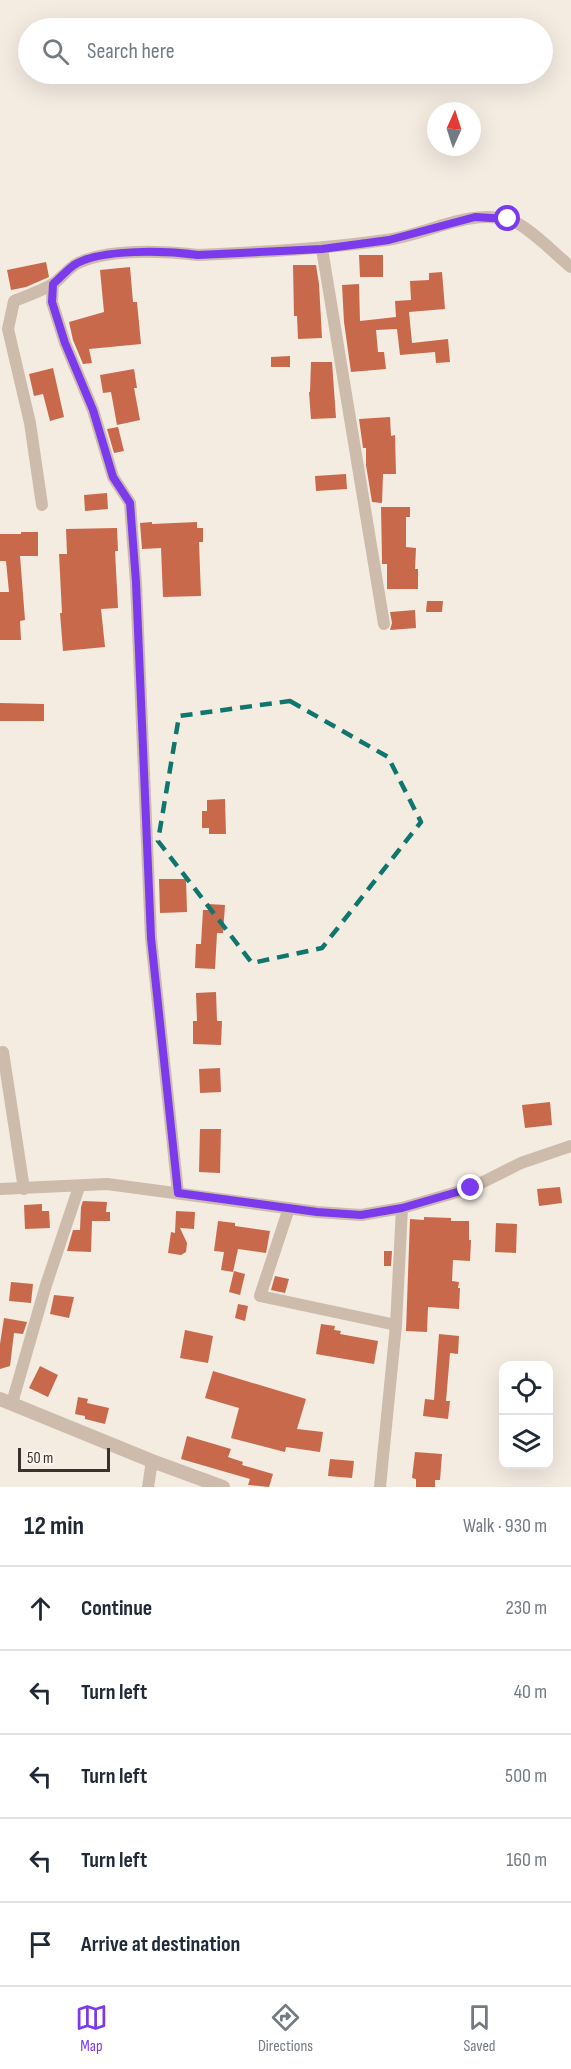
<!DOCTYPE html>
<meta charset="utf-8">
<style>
body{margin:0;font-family:"Sofia Sans Condensed",sans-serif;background:#f2f2f3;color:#1f2937}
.controls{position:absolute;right:18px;bottom:18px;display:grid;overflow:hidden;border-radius:12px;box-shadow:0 6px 24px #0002}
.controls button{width:54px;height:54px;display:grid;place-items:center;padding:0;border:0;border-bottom:2px solid #e0e1e3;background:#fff;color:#1f2937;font:30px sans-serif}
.compass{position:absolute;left:427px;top:102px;width:54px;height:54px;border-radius:50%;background:#fff;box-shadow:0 6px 24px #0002;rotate:3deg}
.scale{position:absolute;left:18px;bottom:15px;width:92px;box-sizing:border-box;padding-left:6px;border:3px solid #3b302b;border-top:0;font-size:16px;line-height:21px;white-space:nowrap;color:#3b302b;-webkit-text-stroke:4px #fbf5ee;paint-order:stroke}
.stop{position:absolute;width:18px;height:18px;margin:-14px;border:4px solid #7c3aed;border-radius:50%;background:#fff}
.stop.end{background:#7c3aed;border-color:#fff;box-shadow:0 2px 6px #0008}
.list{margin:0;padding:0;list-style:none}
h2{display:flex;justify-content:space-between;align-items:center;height:78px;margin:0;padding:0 24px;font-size:26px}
h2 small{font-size:20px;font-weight:400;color:#747a83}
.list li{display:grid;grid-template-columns:39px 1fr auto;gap:18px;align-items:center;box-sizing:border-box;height:84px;padding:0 24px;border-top:2px solid #e0e1e3}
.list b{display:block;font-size:22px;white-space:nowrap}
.list em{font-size:20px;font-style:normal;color:#747a83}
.icon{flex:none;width:33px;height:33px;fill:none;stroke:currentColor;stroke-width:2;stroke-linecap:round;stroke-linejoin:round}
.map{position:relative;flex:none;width:571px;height:1487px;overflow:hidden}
.search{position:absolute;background:#fff;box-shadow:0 6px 24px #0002;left:18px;right:18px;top:18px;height:66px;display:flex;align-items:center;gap:15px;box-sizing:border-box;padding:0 21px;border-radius:33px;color:#747a83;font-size:22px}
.sheet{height:498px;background:#fff}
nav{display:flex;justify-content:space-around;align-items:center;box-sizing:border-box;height:84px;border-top:2px solid #e0e1e3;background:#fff;font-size:16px;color:#747a83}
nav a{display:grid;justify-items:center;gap:3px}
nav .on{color:#7c3aed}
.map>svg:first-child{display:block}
.building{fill:#c8694b}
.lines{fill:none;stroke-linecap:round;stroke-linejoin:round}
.minor{stroke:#cdbbac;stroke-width:12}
.tertiary{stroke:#cdbbac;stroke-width:14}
.route{stroke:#7c3aed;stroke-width:8}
.marked{fill:none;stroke:#0f766e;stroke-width:4.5;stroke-dasharray:12 8;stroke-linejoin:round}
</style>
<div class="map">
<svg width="571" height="1487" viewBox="0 0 571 1487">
<rect width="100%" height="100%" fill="#f4ebe1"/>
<g class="building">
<polygon points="359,255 383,255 383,277 360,277"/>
<polygon points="46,262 49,277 26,287 11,290 7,270"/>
<polygon points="293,265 316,265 319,284 322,338 298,339 297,316 294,316"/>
<polygon points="130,267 133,302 137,302 141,344 89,349 92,363 83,364 73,340 69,322 104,312 100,270"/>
<polygon points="442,272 445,309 409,312 412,343 448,339 450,362 436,363 435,352 400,355 397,329 376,330 378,352 384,352 386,369 351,372 344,322 342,285 359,284 360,321 396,317 395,301 411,300 410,281 429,280 429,273"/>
<polygon points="290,356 290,367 271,367 271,357"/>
<polygon points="311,362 332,362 336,418 311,419 309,392 310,392"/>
<polygon points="53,368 64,417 50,421 43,394 34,396 29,374"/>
<polygon points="134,369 137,388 134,388 140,420 117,425 111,392 103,393 100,375"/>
<polygon points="390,417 391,436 395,435 396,474 383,474 382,503 372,502 366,465 366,448 363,448 359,419"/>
<polygon points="118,427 124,451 114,453 107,429"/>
<polygon points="346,474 347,489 316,491 315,476"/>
<polygon points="107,493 108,509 85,511 84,495"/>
<polygon points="381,507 410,507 410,517 406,517 406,547 416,548 415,569 418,569 418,589 387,589 387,564 382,564 382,558"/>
<polygon points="152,522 152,524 197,522 197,528 203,528 203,542 199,542 201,596 163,597 161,548 142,549 140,523"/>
<polygon points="117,528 118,551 115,551 118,608 101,609 105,647 63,651 60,613 62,613 59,554 67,554 66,529"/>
<polygon points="21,532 38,532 38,556 20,556 25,620 20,621 21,640 0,640 0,592 9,592 6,561 0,561 0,534 21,534"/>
<polygon points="427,601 443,601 442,612 426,612"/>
<polygon points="415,610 416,628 390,630 392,623 390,612"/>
<polygon points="0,703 44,704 44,721 0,721"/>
<polygon points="225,799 226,834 209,834 209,828 202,828 202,811 207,811 207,800"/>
<polygon points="159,879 186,879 187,912 160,913"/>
<polygon points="208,904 225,905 223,933 217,933 215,969 195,968 196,944 201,944 203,910 208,910"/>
<polygon points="216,992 217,1021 222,1021 221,1045 193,1044 193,1021 197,1021 196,993"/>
<polygon points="220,1068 221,1092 200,1093 199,1069"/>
<polygon points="550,1102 552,1125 525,1128 522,1105"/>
<polygon points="200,1129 221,1129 220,1173 199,1172"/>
<polygon points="560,1187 562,1203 539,1206 537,1189"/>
<polygon points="83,1201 107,1202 106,1212 110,1212 110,1221 92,1221 91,1252 67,1251 73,1230 80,1230 81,1207"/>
<polygon points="42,1204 42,1211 49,1211 50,1228 25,1229 24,1205"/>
<polygon points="176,1211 195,1212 194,1229 180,1228 187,1243 186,1252 181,1255 168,1253 171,1232 175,1233"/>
<polygon points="424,1217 451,1218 451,1221 469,1221 469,1240 471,1240 470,1261 453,1260 452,1281 459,1282 458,1288 460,1288 459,1309 428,1307 427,1332 406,1331 410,1219 424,1220"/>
<polygon points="218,1221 235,1223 235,1226 270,1231 266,1253 238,1249 233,1272 221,1270 224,1252 214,1251"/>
<polygon points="496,1223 517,1224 516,1253 495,1252"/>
<polygon points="384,1251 392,1251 391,1266 384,1266"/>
<polygon points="234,1271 245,1274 240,1295 229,1292"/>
<polygon points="275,1276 289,1279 285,1293 271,1290"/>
<polygon points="11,1282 33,1284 31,1303 9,1301"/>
<polygon points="54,1295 74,1297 69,1318 50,1314"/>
<polygon points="238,1304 248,1306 245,1321 235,1318"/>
<polygon points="4,1318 27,1322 23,1334 14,1333 10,1366 0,1369 0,1344"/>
<polygon points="321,1324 335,1326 334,1330 341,1331 340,1334 378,1341 374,1364 316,1354"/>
<polygon points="185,1330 213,1336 208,1363 180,1358"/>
<polygon points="439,1334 459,1336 458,1354 450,1353 446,1401 450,1401 448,1419 423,1416 425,1399 434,1400"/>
<polygon points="40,1366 58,1375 48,1397 29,1388"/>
<polygon points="213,1371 306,1399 297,1429 323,1432 320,1452 286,1447 285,1452 231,1438 239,1408 205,1398"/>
<polygon points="78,1397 88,1399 87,1403 109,1408 105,1424 85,1419 85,1416 75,1414"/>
<polygon points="187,1436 231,1449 228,1457 243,1462 242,1465 273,1474 269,1487 248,1485 250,1479 181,1459"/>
<polygon points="415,1452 442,1454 440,1480 435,1480 435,1487 416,1487 416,1479 412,1478"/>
<polygon points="330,1459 354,1461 352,1478 328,1476"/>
</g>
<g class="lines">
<g class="minor">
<polyline points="322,249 384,624"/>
<polyline points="53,284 52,302 65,343 93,410 113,477 130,503 136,583 151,938 178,1193"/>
<path d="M42 505 30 423 8 329 14 301C27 296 41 291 53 284 62 278 68 268 78 263 111 248 163 251 198 255 261 252 323 249 386 240 427 235 468 208 510 220 526 224 556 255 571 267"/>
<polyline points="3,1052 24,1189"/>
<polyline points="0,1189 107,1184 317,1212 361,1215 402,1208 471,1188 521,1163 571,1146"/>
<polyline points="289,1208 260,1296 396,1325"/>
<polyline points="12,1403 46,1285 79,1187"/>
<polyline points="148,1487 152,1461"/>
<polyline points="380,1487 396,1325 402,1208"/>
</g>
<polyline class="tertiary" points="0,1399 152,1461 223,1487"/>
</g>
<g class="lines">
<path class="route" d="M471 1188 402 1208 361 1215 317 1212 178 1193 151 938 136 582 130 503 113 477 93 410 65 343 52 302 53 284C60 278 67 270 74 265 101 248 168 251 198 255L322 249 389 240 475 217 508 219"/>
</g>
<path class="marked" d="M290 701 388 757 421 822 322 948 252 963 158 841 179 716Z"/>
</svg>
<div class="controls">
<button><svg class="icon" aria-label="locate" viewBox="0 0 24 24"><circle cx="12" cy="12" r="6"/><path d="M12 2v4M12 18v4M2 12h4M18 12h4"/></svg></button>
<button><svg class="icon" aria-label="layers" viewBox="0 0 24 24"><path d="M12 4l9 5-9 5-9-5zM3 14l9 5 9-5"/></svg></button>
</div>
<svg class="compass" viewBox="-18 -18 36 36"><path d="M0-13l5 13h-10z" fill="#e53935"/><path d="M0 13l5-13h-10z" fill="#747a83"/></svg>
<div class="scale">50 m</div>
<div class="stop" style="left:508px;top:219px"></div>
<div class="stop end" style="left:471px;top:1188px"></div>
<div class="search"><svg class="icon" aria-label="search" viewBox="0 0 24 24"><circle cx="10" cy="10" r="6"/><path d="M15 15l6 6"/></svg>Search here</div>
</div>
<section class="sheet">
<h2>12 min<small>Walk · 930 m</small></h2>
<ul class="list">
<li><svg class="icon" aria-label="ahead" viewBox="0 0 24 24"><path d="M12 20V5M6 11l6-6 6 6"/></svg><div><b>Continue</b></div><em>230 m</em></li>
<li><svg class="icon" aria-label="left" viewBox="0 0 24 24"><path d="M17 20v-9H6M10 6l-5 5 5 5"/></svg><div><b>Turn left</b></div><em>40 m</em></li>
<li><svg class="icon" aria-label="left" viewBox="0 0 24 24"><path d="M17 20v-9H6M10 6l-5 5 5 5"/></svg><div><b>Turn left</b></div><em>500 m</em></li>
<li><svg class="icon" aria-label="left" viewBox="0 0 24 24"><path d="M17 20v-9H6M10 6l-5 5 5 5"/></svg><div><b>Turn left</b></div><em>160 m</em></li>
<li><svg class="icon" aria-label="arrive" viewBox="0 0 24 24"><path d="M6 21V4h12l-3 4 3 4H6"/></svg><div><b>Arrive at destination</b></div></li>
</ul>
</section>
<nav>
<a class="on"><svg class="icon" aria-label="map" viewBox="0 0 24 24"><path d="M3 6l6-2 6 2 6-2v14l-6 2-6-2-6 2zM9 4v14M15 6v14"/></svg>Map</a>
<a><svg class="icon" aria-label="directions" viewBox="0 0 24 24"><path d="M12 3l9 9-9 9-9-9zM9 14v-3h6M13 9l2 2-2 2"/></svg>Directions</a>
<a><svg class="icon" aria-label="saved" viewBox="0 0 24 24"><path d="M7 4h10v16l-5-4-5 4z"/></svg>Saved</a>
</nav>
